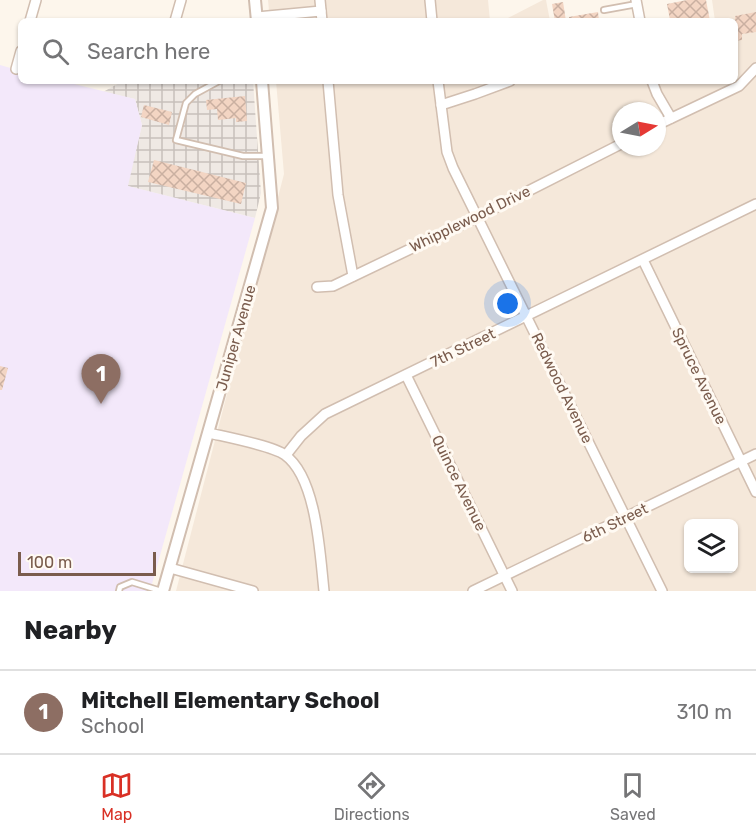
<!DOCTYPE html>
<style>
body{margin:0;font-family:Rubik,sans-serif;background:#f6f6f6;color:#202124}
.controls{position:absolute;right:18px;bottom:18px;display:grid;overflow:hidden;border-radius:9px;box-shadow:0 2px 4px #0004}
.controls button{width:54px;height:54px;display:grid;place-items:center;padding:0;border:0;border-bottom:2px solid #e0e0e0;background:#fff;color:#202124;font:30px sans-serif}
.compass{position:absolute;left:612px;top:102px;width:54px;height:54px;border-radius:50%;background:#fff;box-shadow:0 2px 4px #0004;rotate:80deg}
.scale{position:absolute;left:18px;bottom:15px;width:138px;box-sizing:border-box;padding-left:6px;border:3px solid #7a5c4d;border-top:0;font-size:16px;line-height:21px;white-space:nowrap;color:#7a5c4d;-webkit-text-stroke:4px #fffaf3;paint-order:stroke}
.you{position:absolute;left:508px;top:304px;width:21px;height:21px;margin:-15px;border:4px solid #fff;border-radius:50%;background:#1a73e8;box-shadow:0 0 0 9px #1a73e833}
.badge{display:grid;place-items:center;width:39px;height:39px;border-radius:50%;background:#d93025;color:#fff;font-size:20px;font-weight:700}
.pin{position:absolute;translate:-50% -50px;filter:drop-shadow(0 2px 3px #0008)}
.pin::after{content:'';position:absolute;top:32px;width:21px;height:18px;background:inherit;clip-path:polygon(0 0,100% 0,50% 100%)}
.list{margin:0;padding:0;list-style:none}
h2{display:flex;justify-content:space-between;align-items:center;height:78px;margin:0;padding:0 24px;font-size:26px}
h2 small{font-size:20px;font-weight:400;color:#757577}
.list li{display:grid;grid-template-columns:39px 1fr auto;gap:18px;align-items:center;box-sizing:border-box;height:84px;padding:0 24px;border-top:2px solid #e0e0e0}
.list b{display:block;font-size:22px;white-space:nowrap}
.list p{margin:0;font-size:20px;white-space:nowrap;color:#757577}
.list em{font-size:20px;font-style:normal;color:#757577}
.icon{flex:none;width:33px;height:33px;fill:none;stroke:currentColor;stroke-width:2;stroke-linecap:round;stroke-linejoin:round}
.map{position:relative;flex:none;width:756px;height:591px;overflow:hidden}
.search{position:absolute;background:#fff;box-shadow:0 2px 4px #0004;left:18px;right:18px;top:18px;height:66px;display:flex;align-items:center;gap:15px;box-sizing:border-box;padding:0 21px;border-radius:9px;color:#757577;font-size:22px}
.sheet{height:162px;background:#fff}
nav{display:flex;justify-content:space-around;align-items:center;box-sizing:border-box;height:84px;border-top:2px solid #e0e0e0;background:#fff;font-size:16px;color:#757577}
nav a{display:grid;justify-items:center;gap:3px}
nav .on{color:#d93025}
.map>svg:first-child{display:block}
.residential{fill:#f5e8da;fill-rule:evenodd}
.industrial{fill:url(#industrial-grid)}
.education{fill:#f3e8fa}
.building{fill:url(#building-cross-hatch)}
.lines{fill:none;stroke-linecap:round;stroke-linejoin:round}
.service-casing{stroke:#d1beb0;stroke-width:8}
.minor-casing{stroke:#d1beb0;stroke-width:12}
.tertiary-casing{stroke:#d1beb0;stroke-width:14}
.service{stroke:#fff;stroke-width:4.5}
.minor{stroke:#fff;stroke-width:9}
.tertiary{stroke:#fff;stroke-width:10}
.labels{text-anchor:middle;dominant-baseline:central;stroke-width:6;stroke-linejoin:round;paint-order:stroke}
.street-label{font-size:15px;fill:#7a5c4d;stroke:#fffaf3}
</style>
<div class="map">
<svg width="756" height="591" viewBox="0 0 756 591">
<defs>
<pattern id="industrial-grid" width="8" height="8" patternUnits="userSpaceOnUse" patternTransform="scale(1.5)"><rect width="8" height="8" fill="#efe9e4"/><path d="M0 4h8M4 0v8" fill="none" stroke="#c7c0bb"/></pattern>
<pattern id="building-cross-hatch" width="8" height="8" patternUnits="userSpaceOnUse" patternTransform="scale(1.5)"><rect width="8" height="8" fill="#f3d5c3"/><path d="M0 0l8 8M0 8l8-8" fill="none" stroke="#cab0a1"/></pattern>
</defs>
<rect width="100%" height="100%" fill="#fdf6ec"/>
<g class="residential">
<polygon points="268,0 488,0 490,21 270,21"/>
<polygon points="543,0 546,0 550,21 502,21"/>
<path d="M712 0H756V591H176L284 174 276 81H735V21H715ZM621 111H657V147H621ZM688 524H734V568H688Z"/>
</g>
<polygon class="industrial" points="123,81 253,81 261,193 255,218 127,186 142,125 135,99 103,92"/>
<polygon class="education" points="0,65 21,71 21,81 62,81 135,99 142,125 128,186 255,218 150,591 0,591"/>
<g class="building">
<polygon points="687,0 706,0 710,21 670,20 667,4"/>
<polygon points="563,2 566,21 555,21 552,4"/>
<polygon points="598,12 599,21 569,21 569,17"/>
<polygon points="756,12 756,32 742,34 742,40 735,41 735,16"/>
<polygon points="245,96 247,121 236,122 236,118 218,120 217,109 207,110 206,100"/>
<polygon points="144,105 172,112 169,125 141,117"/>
<polygon points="154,160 246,183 241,204 148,182"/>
<polygon points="0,366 8,368 2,390 0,390"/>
</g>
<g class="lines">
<defs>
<g id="service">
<polyline points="604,10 637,4"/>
<polyline points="219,81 195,94 186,103 176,140 243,156 267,156"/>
<polyline points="119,591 120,587 132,582 161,591"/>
</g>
<g id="minor">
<polyline points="320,0 322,21"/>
<polyline points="430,0 432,21"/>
<polyline points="636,0 640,21"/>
<polyline points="257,17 321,11"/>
<polyline points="30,21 36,0"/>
<polyline points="175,21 181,0"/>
<polyline points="16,69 21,51"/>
<polyline points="328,81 338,195 353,276"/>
<polyline points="438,81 447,152 453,168 662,591"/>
<polyline points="652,81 657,94 671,118"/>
<polyline points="441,105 475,94 510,81"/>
<polyline points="657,125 739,86 756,68"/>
<polyline points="643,260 756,492"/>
<polyline points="317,287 333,286 477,217 621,144"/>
<polyline points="406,375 512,591"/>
<path d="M209 433C226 437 273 446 285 455 317 478 320 555 324 591"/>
<polyline points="286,455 301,436 325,414 756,204"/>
<polyline points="170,568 253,591"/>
<polyline points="473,591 756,454"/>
</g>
<g id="tertiary">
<polyline points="255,0 257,21"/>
<polyline points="163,591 272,208 262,81"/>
</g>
</defs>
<use href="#service" class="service-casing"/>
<use href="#minor" class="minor-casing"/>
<use href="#tertiary" class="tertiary-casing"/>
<use href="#service" class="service"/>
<use href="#minor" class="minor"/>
<use href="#tertiary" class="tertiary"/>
</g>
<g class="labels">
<g class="street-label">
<text transform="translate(470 219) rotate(-26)">Whipplewood Drive</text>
<text transform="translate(236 338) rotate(-74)">Juniper Avenue</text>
<text transform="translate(463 348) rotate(-26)">7th Street</text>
<text transform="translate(699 376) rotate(64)">Spruce Avenue</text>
<text transform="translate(562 388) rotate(64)">Redwood Avenue</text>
<text transform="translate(459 483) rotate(64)">Quince Avenue</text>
<text transform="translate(615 523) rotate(-26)">6th Street</text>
</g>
</g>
</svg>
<div class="controls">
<button><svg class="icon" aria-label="layers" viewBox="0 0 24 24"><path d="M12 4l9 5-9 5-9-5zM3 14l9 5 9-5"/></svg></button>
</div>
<svg class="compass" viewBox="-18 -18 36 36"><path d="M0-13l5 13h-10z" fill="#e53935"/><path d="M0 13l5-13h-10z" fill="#757577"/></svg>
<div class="scale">100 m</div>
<div class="you"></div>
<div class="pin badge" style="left:101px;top:404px;background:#8d6e63">1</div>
<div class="search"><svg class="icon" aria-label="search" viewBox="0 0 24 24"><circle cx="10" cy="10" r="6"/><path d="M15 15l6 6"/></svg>Search here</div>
</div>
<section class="sheet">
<h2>Nearby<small></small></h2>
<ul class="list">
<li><span class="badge" style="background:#8d6e63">1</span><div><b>Mitchell Elementary School</b><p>School</p></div><em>310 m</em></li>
</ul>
</section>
<nav>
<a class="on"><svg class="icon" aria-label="map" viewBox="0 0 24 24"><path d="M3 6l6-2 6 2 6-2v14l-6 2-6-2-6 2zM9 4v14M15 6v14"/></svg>Map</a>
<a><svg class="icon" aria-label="directions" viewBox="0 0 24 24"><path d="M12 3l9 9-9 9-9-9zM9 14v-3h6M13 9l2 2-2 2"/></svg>Directions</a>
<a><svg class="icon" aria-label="saved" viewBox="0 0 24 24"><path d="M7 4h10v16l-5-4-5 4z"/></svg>Saved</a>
</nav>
